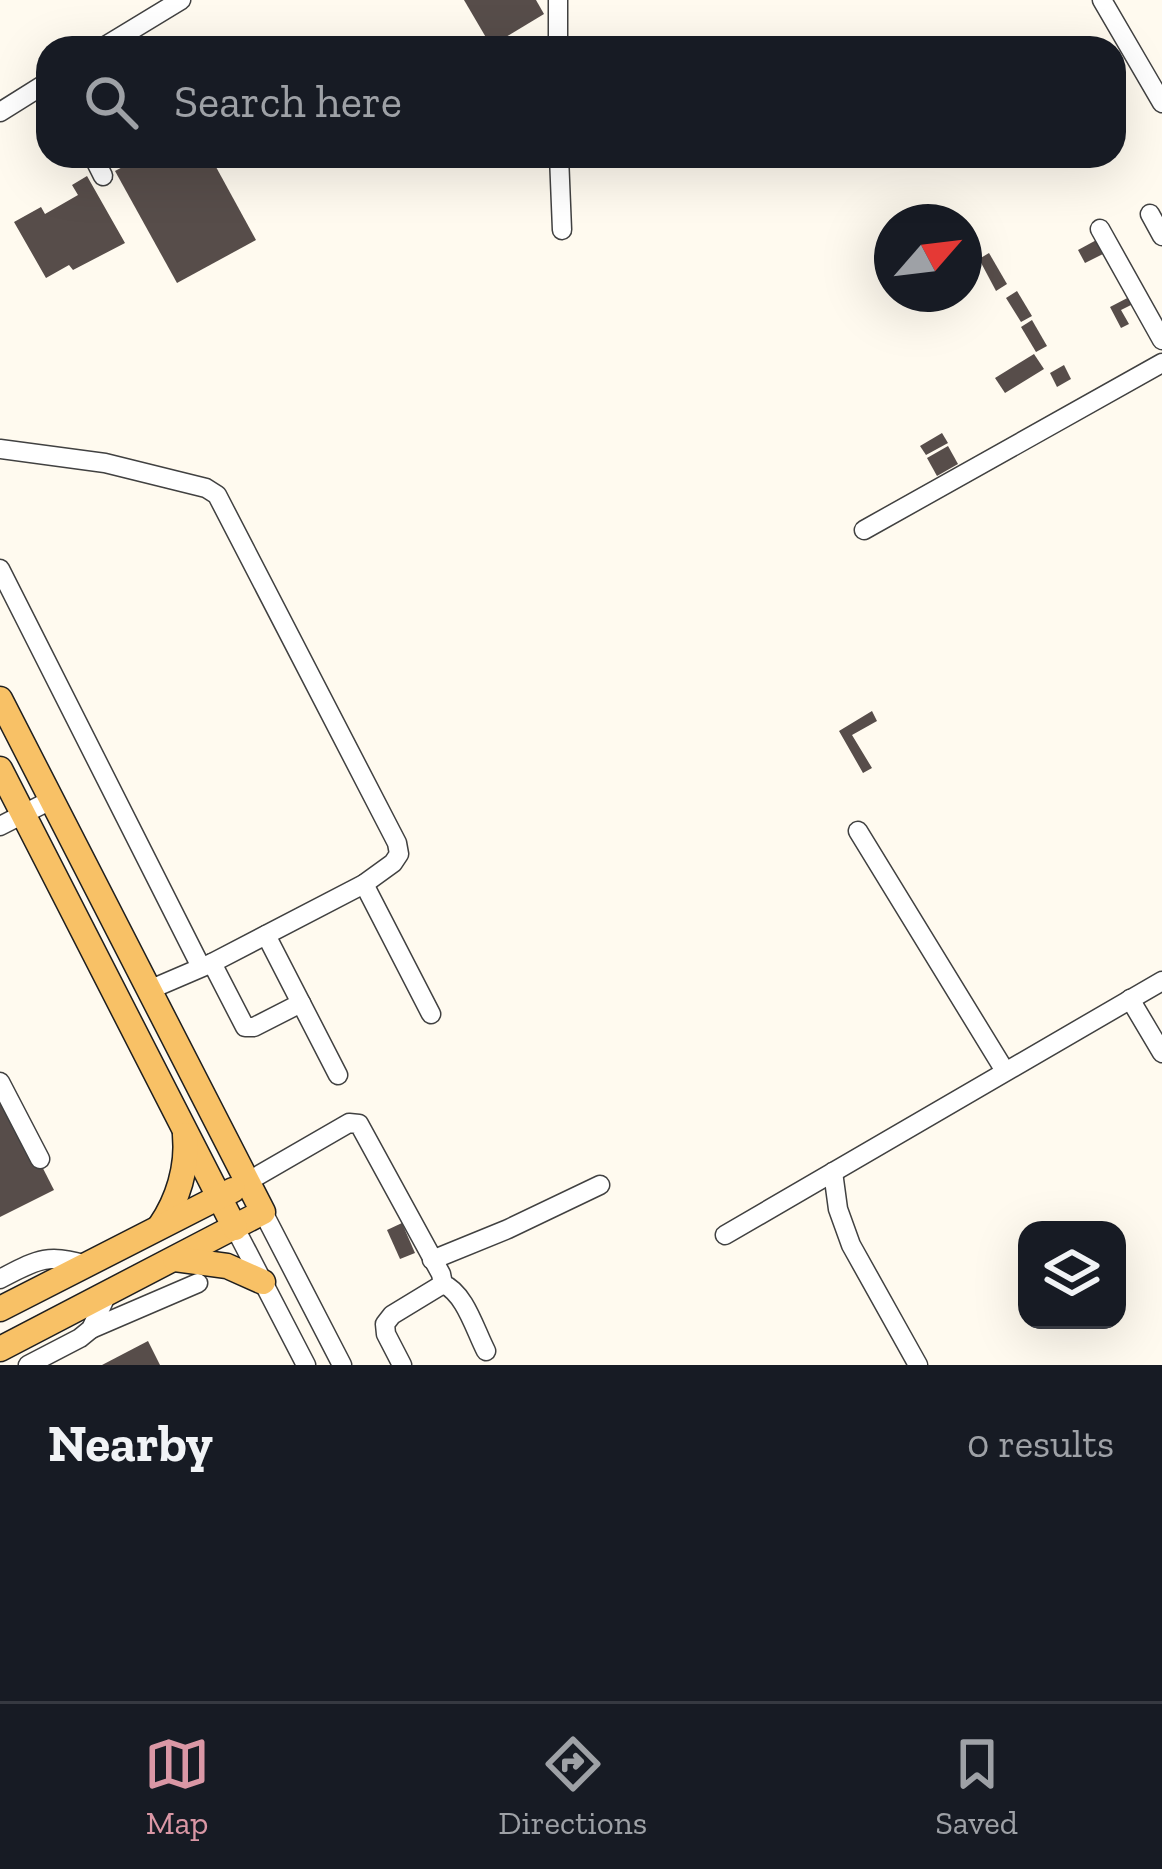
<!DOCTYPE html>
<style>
body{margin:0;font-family:"Zilla Slab",serif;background:#20242c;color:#f1f3f6}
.controls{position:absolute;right:36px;bottom:36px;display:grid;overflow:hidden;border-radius:24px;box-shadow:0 12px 48px #0002}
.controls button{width:108px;height:108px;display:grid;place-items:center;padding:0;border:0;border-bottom:3px solid #363941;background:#171b24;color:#f1f3f6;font:60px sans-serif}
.compass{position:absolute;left:874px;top:204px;width:108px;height:108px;border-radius:50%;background:#171b24;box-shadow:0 12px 48px #0002;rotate:62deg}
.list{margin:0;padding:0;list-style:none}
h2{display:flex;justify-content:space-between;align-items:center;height:156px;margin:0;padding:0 48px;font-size:51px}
h2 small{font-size:39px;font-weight:400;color:#9ea1a6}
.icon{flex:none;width:66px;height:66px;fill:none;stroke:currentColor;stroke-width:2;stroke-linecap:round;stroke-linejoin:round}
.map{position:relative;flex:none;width:1162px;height:1365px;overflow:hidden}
.search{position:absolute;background:#171b24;box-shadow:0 12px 48px #0002;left:36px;right:36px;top:36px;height:132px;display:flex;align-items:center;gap:30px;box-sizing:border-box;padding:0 42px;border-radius:36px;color:#9ea1a6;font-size:45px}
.sheet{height:336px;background:#171b24}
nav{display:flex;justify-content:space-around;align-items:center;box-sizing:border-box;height:168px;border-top:3px solid #363941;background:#171b24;font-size:33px;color:#9ea1a6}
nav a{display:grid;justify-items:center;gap:6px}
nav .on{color:#da97a5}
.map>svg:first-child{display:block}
.building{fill:#574d4a}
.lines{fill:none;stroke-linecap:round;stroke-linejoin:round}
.minor-casing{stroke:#414141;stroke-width:21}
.major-casing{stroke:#1f1f1f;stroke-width:27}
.minor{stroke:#fff;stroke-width:18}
.major{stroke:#f8c166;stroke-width:24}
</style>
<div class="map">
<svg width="1162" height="1365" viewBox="0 0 1162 1365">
<rect width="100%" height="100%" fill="#fffaef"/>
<g class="building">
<polygon points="464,0 536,0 544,14 491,46"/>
<polygon points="143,156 210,156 256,240 177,283 115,171"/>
<polygon points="87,176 125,243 73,270 69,265 46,278 14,222 41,207 45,214 78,195 72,185"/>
<polygon points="1102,237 1109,251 1085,263 1078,250"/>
<polygon points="989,253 1007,284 996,291 979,259"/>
<polygon points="1017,291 1032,316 1021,322 1006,298"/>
<polygon points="1135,294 1139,301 1121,310 1129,324 1121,328 1110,307"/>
<polygon points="1032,320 1047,346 1036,352 1021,327"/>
<polygon points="1034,354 1044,369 1005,393 995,378"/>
<polygon points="1064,365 1071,379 1057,387 1050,373"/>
<polygon points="942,433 948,443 926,455 920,446"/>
<polygon points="948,446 958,464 937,476 927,458"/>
<polygon points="872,711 877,721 852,735 872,768 863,773 839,731"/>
<polygon points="4,1092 54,1190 0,1217 0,1094"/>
<polygon points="402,1223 415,1253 400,1259 387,1230"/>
<polygon points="148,1341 160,1365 102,1365"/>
</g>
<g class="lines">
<defs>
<g id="minor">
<polyline points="1102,0 1162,103"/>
<polyline points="102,48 181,0"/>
<polyline points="558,48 558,0"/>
<polyline points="0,112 48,82"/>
<polyline points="93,156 103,176"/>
<polyline points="559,156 562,230"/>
<polyline points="1150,214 1162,236"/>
<polyline points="1100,229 1162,340"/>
<polyline points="0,449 105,463 206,488 217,495 397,843 399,854 393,863 364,884 212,963 149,990"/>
<polyline points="864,530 1162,363"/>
<polyline points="0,569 201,967"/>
<polyline points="0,826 51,800"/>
<polyline points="858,831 1005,1071"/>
<polyline points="364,884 431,1014"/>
<polyline points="266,935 338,1075"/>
<polyline points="212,963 245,1027 254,1027 301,1003"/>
<polyline points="1130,999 1162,1053"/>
<polyline points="0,1082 40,1159"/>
<polyline points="833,1172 838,1209 851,1245 918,1365"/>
<path d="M247 1182 349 1123 359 1124 441 1274 443 1284C465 1293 475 1330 486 1351"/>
<polyline points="263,1212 342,1365"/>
<polyline points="235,1228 306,1365"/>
<polyline points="725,1235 1162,981"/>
<polyline points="432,1260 508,1229 600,1185"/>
<path d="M0 1279C35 1261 47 1252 86 1265"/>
<polyline points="91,1329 198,1283"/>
<polyline points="28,1365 80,1338 91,1329 107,1294"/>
<polyline points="402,1365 386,1334 385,1324 392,1315 443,1284"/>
</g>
<g id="major">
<polyline points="0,699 263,1212 0,1349"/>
<polyline points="0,769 235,1228"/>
<path d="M160 1226C178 1200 188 1167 185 1135"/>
<polyline points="175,1259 227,1266 263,1282"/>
<polyline points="0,1309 233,1190"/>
</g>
</defs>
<use href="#minor" class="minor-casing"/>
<use href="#major" class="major-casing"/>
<use href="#minor" class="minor"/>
<use href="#major" class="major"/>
</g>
</svg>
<div class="controls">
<button><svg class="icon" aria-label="layers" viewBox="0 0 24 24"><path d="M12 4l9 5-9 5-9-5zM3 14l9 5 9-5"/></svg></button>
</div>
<svg class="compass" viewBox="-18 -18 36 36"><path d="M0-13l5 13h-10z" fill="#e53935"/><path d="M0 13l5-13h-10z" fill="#9ea1a6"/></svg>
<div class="search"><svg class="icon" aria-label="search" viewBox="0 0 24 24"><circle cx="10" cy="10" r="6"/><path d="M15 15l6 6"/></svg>Search here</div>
</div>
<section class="sheet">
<h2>Nearby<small>0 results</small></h2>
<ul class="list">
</ul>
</section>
<nav>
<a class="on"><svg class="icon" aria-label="map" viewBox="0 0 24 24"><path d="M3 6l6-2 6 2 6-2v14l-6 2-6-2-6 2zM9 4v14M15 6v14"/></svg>Map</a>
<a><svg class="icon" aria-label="directions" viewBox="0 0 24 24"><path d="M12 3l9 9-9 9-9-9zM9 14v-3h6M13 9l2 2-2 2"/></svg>Directions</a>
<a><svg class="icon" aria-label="saved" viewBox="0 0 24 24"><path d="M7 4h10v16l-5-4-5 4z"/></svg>Saved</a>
</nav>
